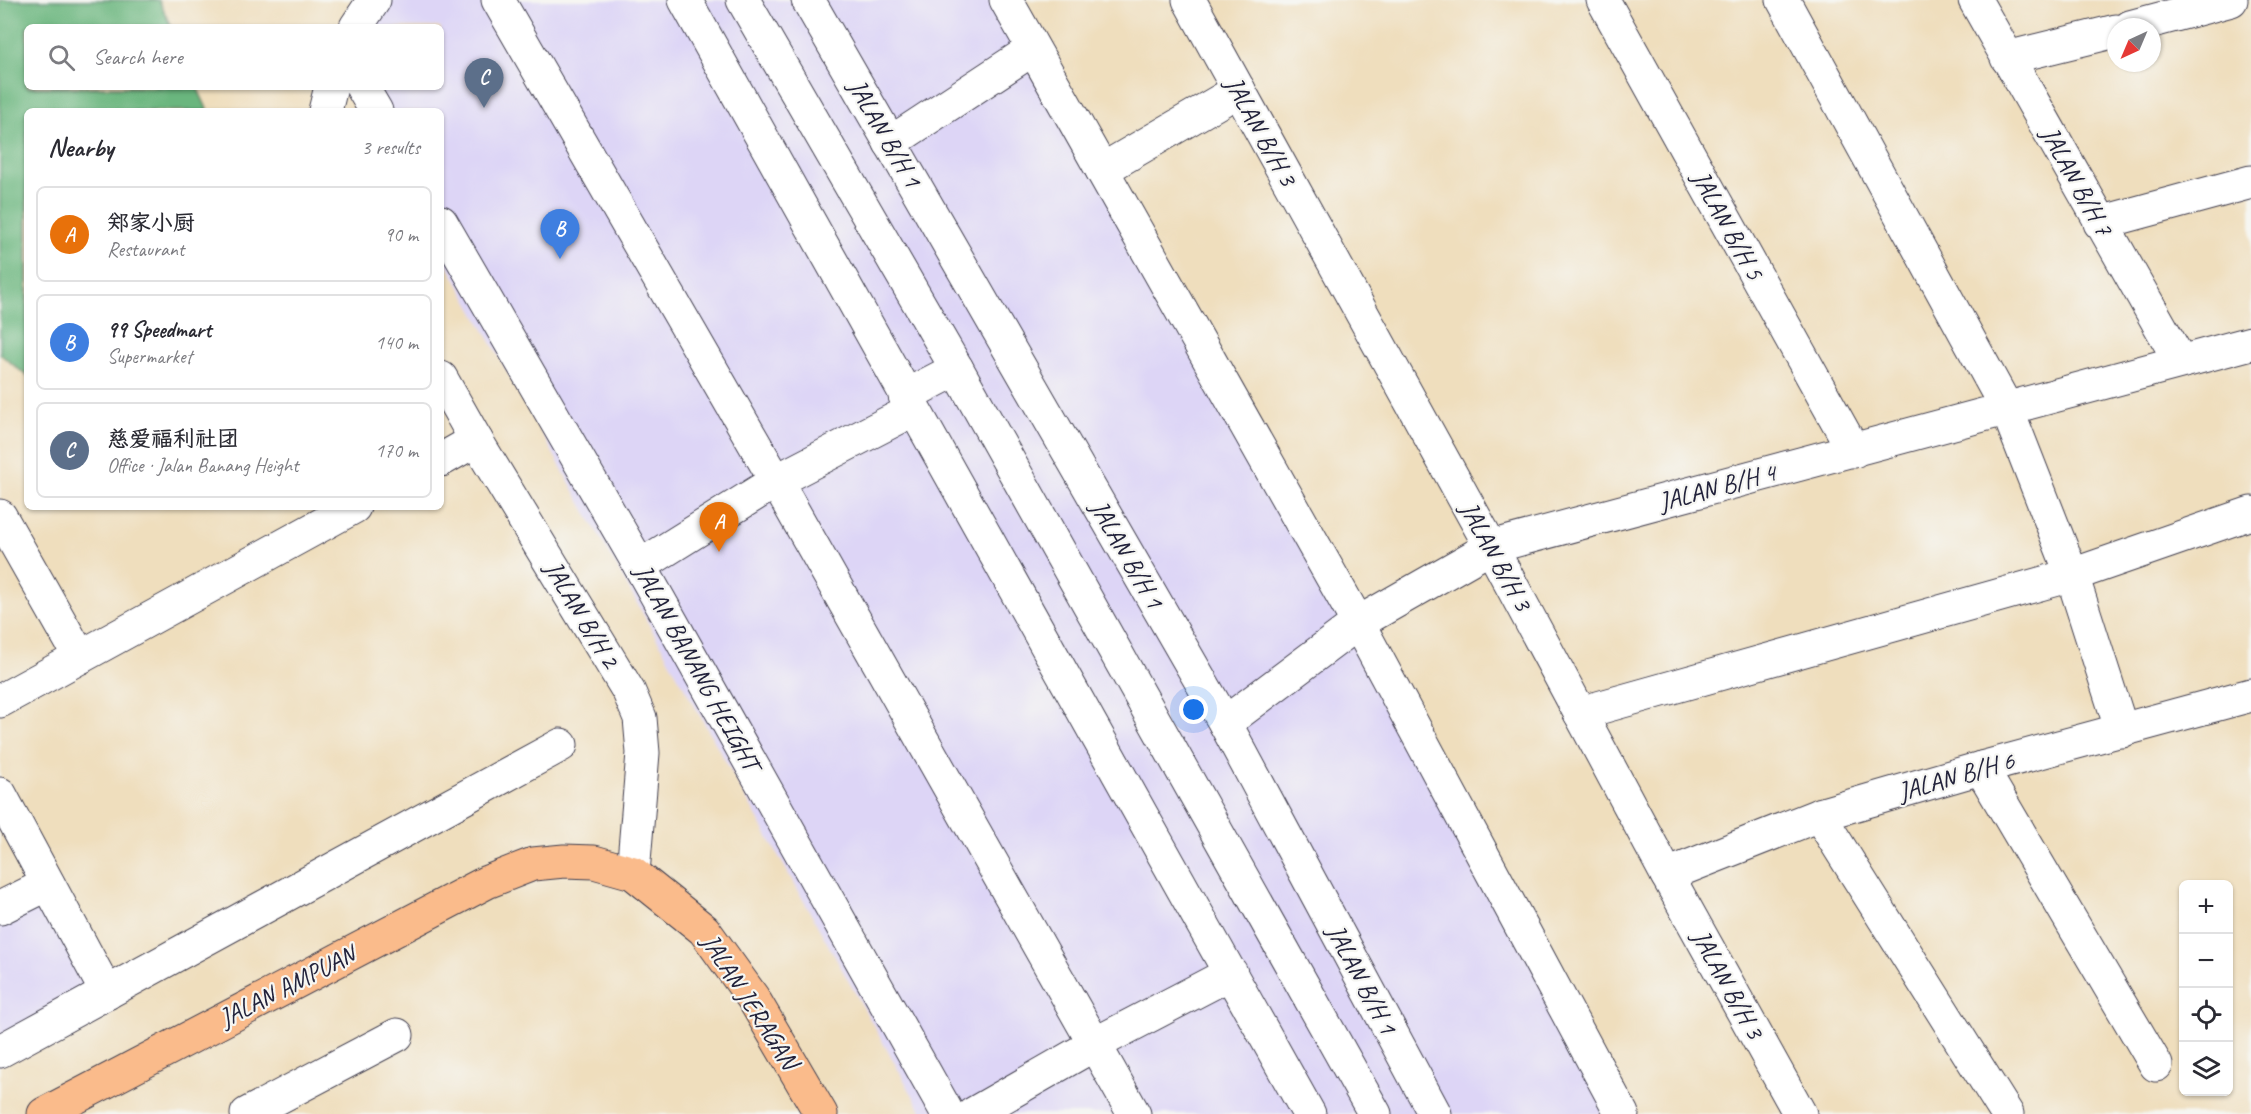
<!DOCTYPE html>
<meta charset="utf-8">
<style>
body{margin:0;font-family:Caveat,"LXGW WenKai TC",sans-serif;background:#f2f2f3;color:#2b2b33}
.controls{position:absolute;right:18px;bottom:18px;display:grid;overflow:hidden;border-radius:9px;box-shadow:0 2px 4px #0004}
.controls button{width:54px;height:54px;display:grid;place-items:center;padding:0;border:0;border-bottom:2px solid #e1e1e2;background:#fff;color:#2b2b33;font:30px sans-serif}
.compass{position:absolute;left:2107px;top:18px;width:54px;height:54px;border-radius:50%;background:#fff;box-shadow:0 2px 4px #0004;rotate:224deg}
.you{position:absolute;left:1194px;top:710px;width:21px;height:21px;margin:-15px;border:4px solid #fff;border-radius:50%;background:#1a73e8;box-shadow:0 0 0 9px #1a73e833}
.badge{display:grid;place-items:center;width:39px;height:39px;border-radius:50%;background:#b5179e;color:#fff;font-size:20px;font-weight:700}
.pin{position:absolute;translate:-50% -50px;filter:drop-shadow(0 2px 3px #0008)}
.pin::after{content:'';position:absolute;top:32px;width:21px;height:18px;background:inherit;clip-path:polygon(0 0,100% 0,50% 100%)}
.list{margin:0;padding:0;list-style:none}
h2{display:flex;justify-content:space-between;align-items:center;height:78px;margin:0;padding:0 24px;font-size:26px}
h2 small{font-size:20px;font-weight:400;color:#7c7c81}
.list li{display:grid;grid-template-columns:39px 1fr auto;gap:18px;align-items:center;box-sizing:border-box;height:96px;margin:0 12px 12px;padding:0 12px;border:2px solid #e1e1e2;border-radius:9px}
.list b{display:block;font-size:22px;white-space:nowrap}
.list p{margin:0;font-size:20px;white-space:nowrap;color:#7c7c81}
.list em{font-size:20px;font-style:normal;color:#7c7c81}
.icon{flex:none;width:33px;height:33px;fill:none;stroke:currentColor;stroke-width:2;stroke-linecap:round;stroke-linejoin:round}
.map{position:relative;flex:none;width:2251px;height:1114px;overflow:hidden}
.search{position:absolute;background:#fff;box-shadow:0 2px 4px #0004;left:24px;top:24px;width:420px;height:66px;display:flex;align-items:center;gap:15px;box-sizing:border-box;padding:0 21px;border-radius:9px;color:#7c7c81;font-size:22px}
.panel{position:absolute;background:#fff;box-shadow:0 2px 4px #0004;left:24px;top:108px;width:420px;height:402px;border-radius:9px}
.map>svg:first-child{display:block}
.built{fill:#ddd5f6}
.forest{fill:#6bb67e;stroke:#466c5c;stroke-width:1.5}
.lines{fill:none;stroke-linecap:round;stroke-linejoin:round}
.minor-casing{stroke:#413e4e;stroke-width:35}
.major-casing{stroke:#413e4e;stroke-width:35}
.minor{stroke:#fff;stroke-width:33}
.major{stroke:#fabb8b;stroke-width:33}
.labels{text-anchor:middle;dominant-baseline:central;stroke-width:4.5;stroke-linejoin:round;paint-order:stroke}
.street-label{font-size:26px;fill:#22223b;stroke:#f6f6f2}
</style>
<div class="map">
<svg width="2251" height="1114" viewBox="0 0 2251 1114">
<rect width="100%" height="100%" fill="#f6f6f2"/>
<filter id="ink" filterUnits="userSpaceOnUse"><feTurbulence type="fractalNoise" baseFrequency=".0167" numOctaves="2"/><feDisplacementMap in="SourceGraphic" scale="12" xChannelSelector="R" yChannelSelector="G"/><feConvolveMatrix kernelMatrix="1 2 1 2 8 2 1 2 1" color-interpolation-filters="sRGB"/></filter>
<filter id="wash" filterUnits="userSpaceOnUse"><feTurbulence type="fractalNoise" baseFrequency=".008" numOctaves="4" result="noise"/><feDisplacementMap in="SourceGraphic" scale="24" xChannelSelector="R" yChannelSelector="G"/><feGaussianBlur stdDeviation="1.35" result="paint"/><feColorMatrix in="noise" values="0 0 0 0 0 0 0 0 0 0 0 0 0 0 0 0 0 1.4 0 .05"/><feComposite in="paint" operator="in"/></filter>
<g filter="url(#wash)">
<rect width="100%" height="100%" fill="#efdebd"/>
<g class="built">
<polygon points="360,0 1015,0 1631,1114 923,1114 441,253 441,111 361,111 348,87 441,87 441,27 342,27"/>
<polygon points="51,873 119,1001 0,1065 0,899"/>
</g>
<polygon class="forest" points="0,0 159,0 171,27 27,27 27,87 197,87 208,111 27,111 27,376 0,354"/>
</g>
<g filter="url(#ink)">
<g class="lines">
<defs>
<g id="minor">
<polyline points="498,0 776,481 1134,1114"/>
<polyline points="685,0 1309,1114"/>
<polyline points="743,0 957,369 1375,1114"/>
<polyline points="808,0 1225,723 1435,1114"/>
<polyline points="1006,0 1358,623 1622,1114"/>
<polyline points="1189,0 1491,547 1667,875 1800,1114"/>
<polyline points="1603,0 1854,451"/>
<polyline points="1783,0 2007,409 2072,575 2122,731"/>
<polyline points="1975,0 2180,361"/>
<polyline points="356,27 374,0"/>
<polyline points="2130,27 2231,0"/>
<polyline points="2007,58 2116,31"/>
<polyline points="362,87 376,111"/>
<polyline points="325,111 331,87"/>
<polyline points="890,143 1033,49"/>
<polyline points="1102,170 1239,90"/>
<polyline points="441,222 640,566 948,1114"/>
<polyline points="2100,223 2251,182"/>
<polyline points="441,378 476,440 629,692 640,718 643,753 633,873"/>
<polyline points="905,396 957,369"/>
<polyline points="441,460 476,440"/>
<polyline points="0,516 80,657"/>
<polyline points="640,566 776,481 913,410"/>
<polyline points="0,701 354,507"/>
<polyline points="1580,713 2072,575 2251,513"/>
<polyline points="1225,723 1358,623 1491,547 2251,343"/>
<polyline points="1981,768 2156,1065"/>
<polyline points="0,794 107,993"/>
<polyline points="1819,815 2007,1114"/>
<polyline points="1667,875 1819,815 1981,768 2251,695"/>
<polyline points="0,908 48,884"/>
<polyline points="0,1051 561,745"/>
<polyline points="247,1114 397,1035"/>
<polyline points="973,1114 1095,1044 1231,973"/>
</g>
<polyline id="major" points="44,1114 487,882 533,864 564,861 594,862 633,873 704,930 753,998 821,1114"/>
</defs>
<use href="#minor" class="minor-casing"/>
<use href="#major" class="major-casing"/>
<use href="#minor" class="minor"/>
<use href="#major" class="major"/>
</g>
</g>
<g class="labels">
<g class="street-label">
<text transform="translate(1261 131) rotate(61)">JALAN B/H 3</text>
<text transform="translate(885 133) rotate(60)">JALAN B/H 1</text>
<text transform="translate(2077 181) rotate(61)">JALAN B/H 7</text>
<text transform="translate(1728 225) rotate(61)">JALAN B/H 5</text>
<text transform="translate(1717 487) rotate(-15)">JALAN B/H 4</text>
<text transform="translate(1127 554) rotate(60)">JALAN B/H 1</text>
<text transform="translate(1496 556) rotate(61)">JALAN B/H 3</text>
<text transform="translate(582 614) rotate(59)">JALAN B/H 2</text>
<text transform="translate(697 667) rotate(61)">JALAN BANANG HEIGHT</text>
<text transform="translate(1956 776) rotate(-16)">JALAN B/H 6</text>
<text transform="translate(1362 979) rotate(62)">JALAN B/H 1</text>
<text transform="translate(1728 984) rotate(61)">JALAN B/H 3</text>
<text transform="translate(287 986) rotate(-27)">JALAN AMPUAN</text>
<text transform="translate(750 1001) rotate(57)">JALAN JERAGAN</text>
</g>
</g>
</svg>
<div class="controls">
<button>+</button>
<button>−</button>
<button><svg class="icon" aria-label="locate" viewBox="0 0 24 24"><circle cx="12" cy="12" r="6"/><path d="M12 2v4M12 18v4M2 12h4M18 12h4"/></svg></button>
<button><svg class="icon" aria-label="layers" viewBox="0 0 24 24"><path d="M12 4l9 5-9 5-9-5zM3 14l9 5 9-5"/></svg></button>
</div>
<svg class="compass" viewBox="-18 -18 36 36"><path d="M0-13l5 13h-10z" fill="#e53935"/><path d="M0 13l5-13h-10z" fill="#7c7c81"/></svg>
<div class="you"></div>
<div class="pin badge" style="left:719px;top:552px;background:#e8710a">A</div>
<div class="pin badge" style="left:560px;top:259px;background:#3f7fe0">B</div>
<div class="pin badge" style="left:484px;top:108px;background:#5c6f8a">C</div>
<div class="search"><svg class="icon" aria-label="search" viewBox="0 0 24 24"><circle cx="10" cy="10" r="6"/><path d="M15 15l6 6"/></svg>Search here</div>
<section class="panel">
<h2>Nearby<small>3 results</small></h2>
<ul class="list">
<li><span class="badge" style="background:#e8710a">A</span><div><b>郑家小厨</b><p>Restaurant</p></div><em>90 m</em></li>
<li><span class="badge" style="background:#3f7fe0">B</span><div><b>99 Speedmart</b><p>Supermarket</p></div><em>140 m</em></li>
<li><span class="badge" style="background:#5c6f8a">C</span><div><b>慈爱福利社团</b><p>Office · Jalan Banang Height</p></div><em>170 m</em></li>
</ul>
</section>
</div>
